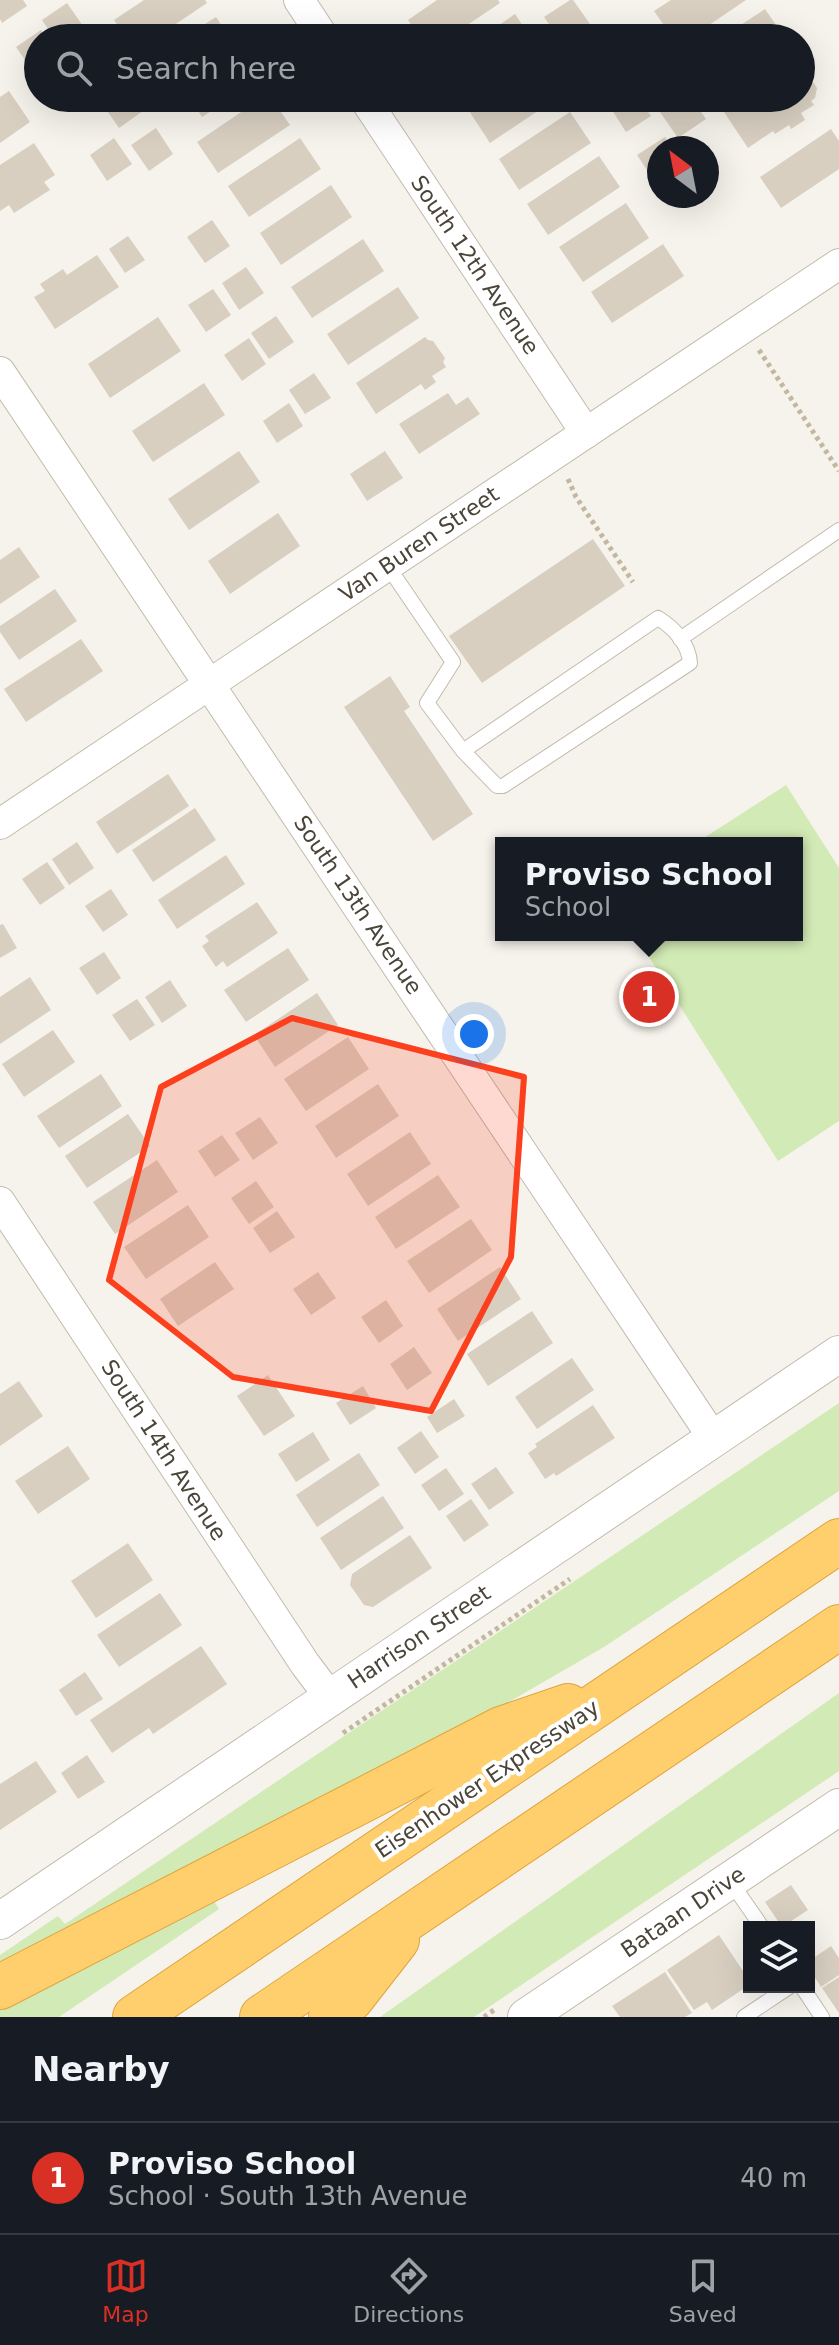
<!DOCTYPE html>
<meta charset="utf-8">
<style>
body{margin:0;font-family:"DejaVu Sans",sans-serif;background:#20242c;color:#f1f3f6}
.controls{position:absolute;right:24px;bottom:24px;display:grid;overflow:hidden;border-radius:0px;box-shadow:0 8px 32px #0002}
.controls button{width:72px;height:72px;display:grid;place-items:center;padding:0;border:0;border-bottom:2px solid #363941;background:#171b24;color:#f1f3f6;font:40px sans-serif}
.compass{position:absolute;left:647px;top:136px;width:72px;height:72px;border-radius:50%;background:#171b24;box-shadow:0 8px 32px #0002;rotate:328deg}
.you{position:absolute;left:474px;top:1034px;width:28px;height:28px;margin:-20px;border:6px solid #fff;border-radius:50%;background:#1a73e8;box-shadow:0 0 0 12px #1a73e833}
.badge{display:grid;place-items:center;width:52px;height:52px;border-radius:50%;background:#d93025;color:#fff;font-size:26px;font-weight:700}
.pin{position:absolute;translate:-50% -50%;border:4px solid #fff;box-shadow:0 2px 8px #0006}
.popup{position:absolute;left:495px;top:837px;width:308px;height:104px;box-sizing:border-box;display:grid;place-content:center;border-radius:0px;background:#171b24;filter:drop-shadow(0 2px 6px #0005);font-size:26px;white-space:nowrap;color:#9ea1a6}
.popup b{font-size:30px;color:#f1f3f6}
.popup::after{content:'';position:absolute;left:50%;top:100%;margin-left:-16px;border:16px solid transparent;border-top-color:#171b24}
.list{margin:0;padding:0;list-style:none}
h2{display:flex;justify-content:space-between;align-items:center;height:104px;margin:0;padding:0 32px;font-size:34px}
h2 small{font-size:26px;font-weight:400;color:#9ea1a6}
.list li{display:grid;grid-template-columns:52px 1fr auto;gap:24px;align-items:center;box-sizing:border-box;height:112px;padding:0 32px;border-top:2px solid #363941}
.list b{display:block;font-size:30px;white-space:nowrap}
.list p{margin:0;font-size:26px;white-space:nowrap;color:#9ea1a6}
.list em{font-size:26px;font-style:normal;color:#9ea1a6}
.icon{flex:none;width:44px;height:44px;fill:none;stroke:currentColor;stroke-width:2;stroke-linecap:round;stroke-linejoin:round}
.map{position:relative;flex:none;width:839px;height:2017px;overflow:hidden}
.search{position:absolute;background:#171b24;box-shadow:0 8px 32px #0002;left:24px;right:24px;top:24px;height:88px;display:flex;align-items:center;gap:20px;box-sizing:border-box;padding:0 28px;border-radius:44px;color:#9ea1a6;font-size:30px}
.sheet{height:216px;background:#171b24}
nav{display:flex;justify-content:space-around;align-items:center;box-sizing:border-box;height:112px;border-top:2px solid #363941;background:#171b24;font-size:22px;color:#9ea1a6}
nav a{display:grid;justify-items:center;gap:4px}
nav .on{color:#d93025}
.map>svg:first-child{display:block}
.green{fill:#d2eab5}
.building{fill:#d8cfc1}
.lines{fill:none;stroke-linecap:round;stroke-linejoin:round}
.service-casing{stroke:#c2bbae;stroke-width:16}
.minor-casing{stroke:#c2bbae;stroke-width:32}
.tertiary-casing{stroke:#c2bbae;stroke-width:38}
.motorway-casing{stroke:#e0a43c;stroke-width:46}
.path{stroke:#c4b79f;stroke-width:5;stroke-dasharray:4 4;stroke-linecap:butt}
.service{stroke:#fff;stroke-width:14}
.minor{stroke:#fff;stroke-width:30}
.tertiary{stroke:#fff;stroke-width:36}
.motorway{stroke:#ffcf6e;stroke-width:44}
.marked{fill:#fc3f1d;fill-opacity:0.2;stroke:#fc3f1d;stroke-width:6;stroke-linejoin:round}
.labels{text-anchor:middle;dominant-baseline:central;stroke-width:8;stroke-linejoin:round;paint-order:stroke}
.street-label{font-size:22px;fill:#4b4439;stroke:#fff}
</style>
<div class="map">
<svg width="839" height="2017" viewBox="0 0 839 2017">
<rect width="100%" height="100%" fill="#f6f3ec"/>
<g class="green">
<polygon points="786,785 839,868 839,1121 778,1161 635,935 797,935 797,843 696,843"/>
<polygon points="839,1403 839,1491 604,1647 436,1744 0,1972 0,1955 58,1916 65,1924"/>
<polygon points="839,1693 839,1771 474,2017 380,2017"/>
<polygon points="210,1895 219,1909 59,2017 0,2017 0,2002"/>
</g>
<g class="building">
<polygon points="0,0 23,0 27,6 2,23 0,19"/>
<polygon points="144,0 205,0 207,3 155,38 127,38 114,20"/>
<polygon points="437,0 498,0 500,3 448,38 420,38 408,20"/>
<polygon points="570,0 573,0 590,24 569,38 559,38 544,17"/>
<polygon points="671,0 746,0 690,38 673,38 654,11"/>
<polygon points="67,3 85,29 71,38 54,38 42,20"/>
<polygon points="765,9 785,38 721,38"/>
<polygon points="515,14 531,38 480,38"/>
<polygon points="216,17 230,38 183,38"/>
<polygon points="41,30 46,38 38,38 38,66 32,70 16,47"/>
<polygon points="801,69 805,70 817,88 815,98 811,101 814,105 801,113 805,120 791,129 789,125 775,134 773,131 748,148 724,112 744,98 801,98"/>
<polygon points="9,91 30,122 0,143 0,97"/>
<polygon points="51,98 82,98 60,112"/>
<polygon points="106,98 135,98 143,111 119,128 101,102"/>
<polygon points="190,98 231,98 202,117"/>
<polygon points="262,98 271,98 290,125 218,173 197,142"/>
<polygon points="489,98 557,98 490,143 469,111"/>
<polygon points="630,98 639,98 651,116 626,132 612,110"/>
<polygon points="681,98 691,98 706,119 678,138 660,112"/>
<polygon points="570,112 591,143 519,190 499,159"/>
<polygon points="156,128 173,154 149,171 131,145"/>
<polygon points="831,129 839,141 839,169 781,208 760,177"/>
<polygon points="665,137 672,148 659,148 659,179 655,182 637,155"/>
<polygon points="114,138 132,164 107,181 90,155"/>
<polygon points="300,138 321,169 249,217 228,186"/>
<polygon points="34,143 55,175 44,182 50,190 14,213 9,205 0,211 0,165"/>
<polygon points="599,156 620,187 548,235 527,204"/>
<polygon points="331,185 352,217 281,265 260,233"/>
<polygon points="626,203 649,238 583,282 559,247"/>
<polygon points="212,220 230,246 205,263 187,237"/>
<polygon points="128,236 145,260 125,273 109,249"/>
<polygon points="363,239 384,271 312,318 291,287"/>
<polygon points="663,244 684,276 612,323 591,292"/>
<polygon points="97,255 119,287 55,329 34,297 45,291 40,284 63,269 67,275"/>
<polygon points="246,267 264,293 239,310 222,283"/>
<polygon points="398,287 419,318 348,365 327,334"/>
<polygon points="213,289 231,315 206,332 188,305"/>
<polygon points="276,316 294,342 269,359 251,333"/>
<polygon points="158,317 181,351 110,398 88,364"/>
<polygon points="425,337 428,340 433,341 445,358 443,362 446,367 432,376 436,382 425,390 421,384 376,414 356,383"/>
<polygon points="249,338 266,364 242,381 224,355"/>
<polygon points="314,373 331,398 305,414 289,390"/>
<polygon points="204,383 225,415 153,462 132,431"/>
<polygon points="448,393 456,405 468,397 480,414 419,454 399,424"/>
<polygon points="289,403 303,426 277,443 263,421"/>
<polygon points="239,451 260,482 189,530 168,499"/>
<polygon points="385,451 403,478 367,501 350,474"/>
<polygon points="278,513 300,546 230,594 208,561"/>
<polygon points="593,539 625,586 482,683 449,636"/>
<polygon points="19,547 40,577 0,604 0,560"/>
<polygon points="55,589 77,621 19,660 0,632 0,626"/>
<polygon points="81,639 103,671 26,722 4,689"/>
<polygon points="390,676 410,707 404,711 473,814 433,841 344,707"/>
<polygon points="168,774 189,806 117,854 96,822"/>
<polygon points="195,808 216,840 153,882 132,850"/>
<polygon points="77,842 94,868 69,885 52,859"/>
<polygon points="226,855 245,884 177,929 158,900"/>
<polygon points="47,862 65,888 40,905 22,879"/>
<polygon points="111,889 128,915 103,932 85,906"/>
<polygon points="257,902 278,933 227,967 223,961 216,967 202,946 209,941 205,936"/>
<polygon points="3,924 17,948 0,958 0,925"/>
<polygon points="288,948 309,980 246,1022 224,990"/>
<polygon points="104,952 121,978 97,995 79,968"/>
<polygon points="30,977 51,1010 0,1044 0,997"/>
<polygon points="170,980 187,1006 162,1023 145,997"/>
<polygon points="317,993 338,1025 275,1067 254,1035"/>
<polygon points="137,999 155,1025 130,1041 112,1015"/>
<polygon points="53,1030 75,1062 24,1097 2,1064"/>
<polygon points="348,1037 369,1069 306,1111 284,1079"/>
<polygon points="101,1074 122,1106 59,1148 37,1116"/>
<polygon points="378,1084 399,1116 336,1158 315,1126"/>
<polygon points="128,1114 150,1146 87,1188 65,1156"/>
<polygon points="260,1117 278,1143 253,1160 235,1133"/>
<polygon points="410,1132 431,1164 368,1206 347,1174"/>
<polygon points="222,1135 240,1160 215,1177 198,1151"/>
<polygon points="157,1160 178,1192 115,1234 93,1202"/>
<polygon points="438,1175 460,1207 396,1249 375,1217"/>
<polygon points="256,1181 274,1207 249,1224 231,1198"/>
<polygon points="188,1205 209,1237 146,1279 124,1247"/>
<polygon points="277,1211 295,1237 270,1253 253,1228"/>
<polygon points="471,1219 492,1250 429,1293 407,1261"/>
<polygon points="215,1262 234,1289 178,1326 160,1299"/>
<polygon points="500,1267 521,1299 458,1341 437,1309"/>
<polygon points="318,1272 336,1298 311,1315 293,1289"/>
<polygon points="386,1300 403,1326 379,1343 361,1317"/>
<polygon points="532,1311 553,1343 488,1386 467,1354"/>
<polygon points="414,1347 432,1373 407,1390 390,1364"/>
<polygon points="572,1358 594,1390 537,1429 515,1397"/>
<polygon points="268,1375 295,1416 264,1436 237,1396"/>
<polygon points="19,1381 43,1416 0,1446 0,1394"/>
<polygon points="363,1386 376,1408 350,1425 336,1403"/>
<polygon points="454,1399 465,1416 437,1433 427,1417"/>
<polygon points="593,1405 615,1438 556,1476 554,1473 545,1479 528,1453 537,1447 535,1444"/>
<polygon points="421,1431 439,1457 415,1474 397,1448"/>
<polygon points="313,1432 330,1460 296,1482 278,1454"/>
<polygon points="68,1446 90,1479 38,1514 15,1481"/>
<polygon points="359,1453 380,1485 317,1527 296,1495"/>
<polygon points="496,1467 514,1493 489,1510 471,1484"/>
<polygon points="446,1468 464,1494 439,1511 421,1485"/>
<polygon points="383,1496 404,1528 341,1570 320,1538"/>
<polygon points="471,1499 489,1525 464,1542 446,1516"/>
<polygon points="410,1535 432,1568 373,1607 364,1605 350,1585 352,1574"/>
<polygon points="128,1543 153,1580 96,1618 71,1581"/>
<polygon points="160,1593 182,1625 119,1667 97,1635"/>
<polygon points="201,1646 227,1684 153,1734 149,1728 112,1753 90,1720"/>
<polygon points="85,1672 103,1699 76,1716 59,1690"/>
<polygon points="87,1755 105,1782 78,1799 61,1773"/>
<polygon points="36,1761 57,1792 0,1830 0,1784"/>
<polygon points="791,1885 808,1910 782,1927 765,1902"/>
<polygon points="719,1935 749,1980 749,1985 712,2010 707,2002 694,2010 667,1970"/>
<polygon points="831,1946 839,1958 839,1975 821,1987 809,1968 809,1961"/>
<polygon points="665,1972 692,2013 685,2017 620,2017 612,2006"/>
<polygon points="839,1977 839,2013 822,1988"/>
</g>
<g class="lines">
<defs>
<g id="service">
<path d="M387 565 453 662 427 703 463 751 497 786H503L690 663C689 644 674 628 658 618L463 751"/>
<polyline points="680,639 839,530"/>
<polyline points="730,1881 762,1927"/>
<polyline points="802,1987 822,2017"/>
<polyline points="744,2017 789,1987"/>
</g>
<g id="minor">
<polyline points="299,0 324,38"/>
<polyline points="364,98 586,433"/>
<polyline points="0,372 714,1439"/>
<polyline points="0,824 839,264"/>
<polyline points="0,1202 305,1664 330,1697"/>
</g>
<g id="tertiary">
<polyline points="0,1921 839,1354"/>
<polyline points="526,2017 839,1807"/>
</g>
<g id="motorway">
<polyline points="0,1987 501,1729 568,1706"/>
<polyline points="135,2017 839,1541"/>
<polyline points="262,2017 839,1627"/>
<polyline points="331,2017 351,1999 397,1940"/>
</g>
</defs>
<use href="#service" class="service-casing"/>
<use href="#minor" class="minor-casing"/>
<use href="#tertiary" class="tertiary-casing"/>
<use href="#motorway" class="motorway-casing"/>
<g class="path">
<polyline points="759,350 839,471"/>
<polyline points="568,479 576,497 633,582"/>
<polyline points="343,1733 570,1579"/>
<polyline points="484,2017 494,2010"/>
</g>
<use href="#service" class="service"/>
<use href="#minor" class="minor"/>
<use href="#tertiary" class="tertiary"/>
<use href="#motorway" class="motorway"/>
</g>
<path class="marked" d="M292 1018 524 1077 511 1257 431 1411 233 1377 109 1280 161 1087Z"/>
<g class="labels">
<g class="street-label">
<text transform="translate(475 265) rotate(56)">South 12th Avenue</text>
<text transform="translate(419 544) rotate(-34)">Van Buren Street</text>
<text transform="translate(358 905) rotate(56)">South 13th Avenue</text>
<text transform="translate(164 1450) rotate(57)">South 14th Avenue</text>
<text transform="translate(419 1637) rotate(-34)">Harrison Street</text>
<text transform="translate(487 1779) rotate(-34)">Eisenhower Expressway</text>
<text transform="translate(683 1912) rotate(-34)">Bataan Drive</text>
</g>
</g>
</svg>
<div class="controls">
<button><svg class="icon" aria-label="layers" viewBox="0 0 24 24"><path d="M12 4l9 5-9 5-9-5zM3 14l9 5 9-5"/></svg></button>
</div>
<svg class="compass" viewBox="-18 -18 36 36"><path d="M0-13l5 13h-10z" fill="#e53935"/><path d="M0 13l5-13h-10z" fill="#9ea1a6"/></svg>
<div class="you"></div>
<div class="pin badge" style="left:649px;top:997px">1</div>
<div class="popup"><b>Proviso School</b>School</div>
<div class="search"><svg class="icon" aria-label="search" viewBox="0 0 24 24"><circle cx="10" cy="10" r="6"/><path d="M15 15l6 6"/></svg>Search here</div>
</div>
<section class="sheet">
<h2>Nearby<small></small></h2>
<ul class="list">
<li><span class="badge">1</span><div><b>Proviso School</b><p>School · South 13th Avenue</p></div><em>40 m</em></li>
</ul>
</section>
<nav>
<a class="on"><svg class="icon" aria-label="map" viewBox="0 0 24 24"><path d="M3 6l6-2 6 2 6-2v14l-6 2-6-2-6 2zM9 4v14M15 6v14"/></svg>Map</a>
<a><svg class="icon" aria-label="directions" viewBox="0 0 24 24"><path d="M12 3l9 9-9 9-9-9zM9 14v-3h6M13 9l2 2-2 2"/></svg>Directions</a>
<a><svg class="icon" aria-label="saved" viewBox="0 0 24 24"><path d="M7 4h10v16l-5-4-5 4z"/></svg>Saved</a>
</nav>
